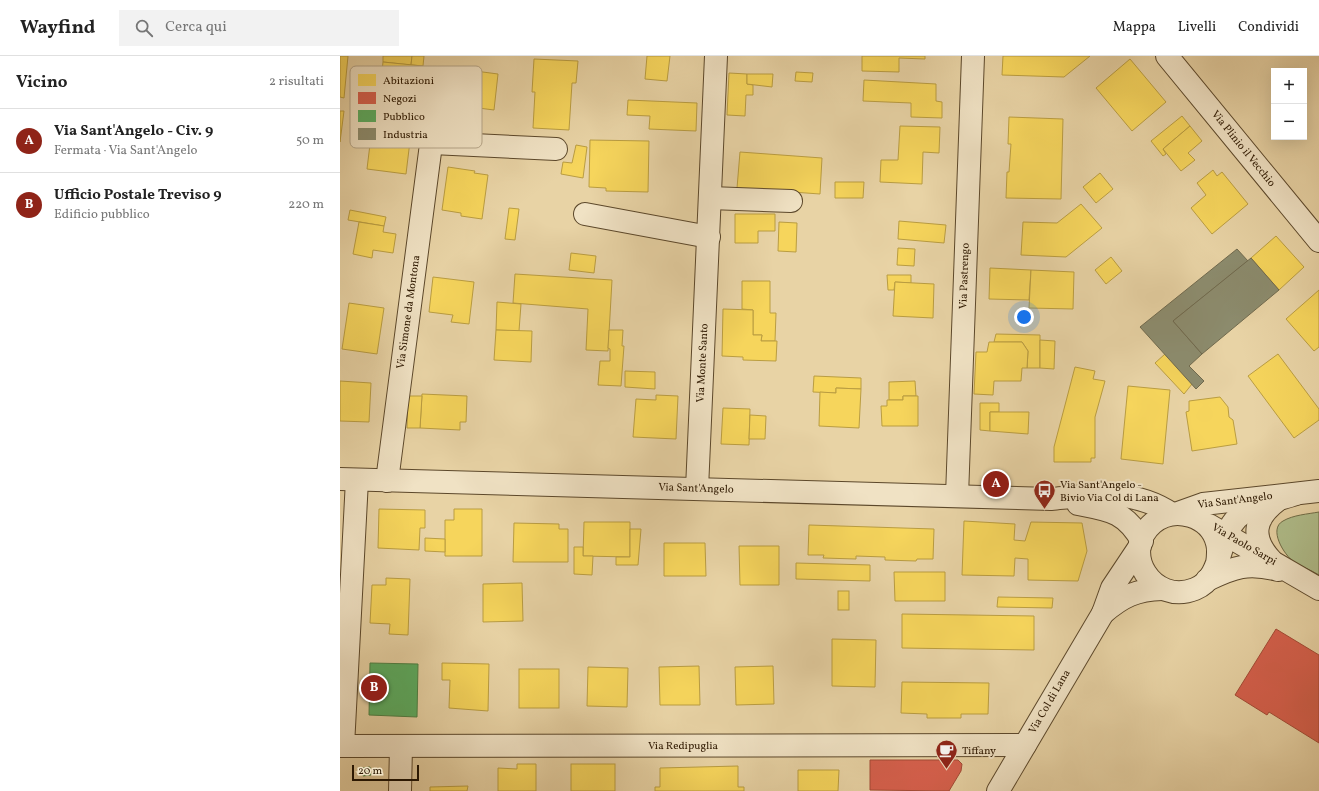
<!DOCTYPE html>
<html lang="it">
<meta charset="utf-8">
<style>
body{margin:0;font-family:Vollkorn,serif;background:#f2f2f2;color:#222}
.controls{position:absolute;right:12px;top:12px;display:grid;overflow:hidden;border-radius:0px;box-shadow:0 4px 16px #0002}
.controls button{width:36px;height:36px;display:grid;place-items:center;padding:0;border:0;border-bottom:1px solid #e0e0e0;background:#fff;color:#222;font:20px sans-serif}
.scale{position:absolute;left:12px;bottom:10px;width:67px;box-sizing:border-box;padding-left:4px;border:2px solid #2e1902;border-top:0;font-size:11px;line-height:14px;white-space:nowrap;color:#2e1902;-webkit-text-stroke:3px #f0e2c4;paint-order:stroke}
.you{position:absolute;left:684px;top:261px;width:14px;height:14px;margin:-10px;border:3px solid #fff;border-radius:50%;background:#1a73e8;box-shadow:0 0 0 6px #1a73e833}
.badge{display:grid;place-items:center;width:26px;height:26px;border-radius:50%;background:#8f2418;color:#fff;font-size:13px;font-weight:700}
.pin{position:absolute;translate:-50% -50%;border:2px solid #fff;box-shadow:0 1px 4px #0006}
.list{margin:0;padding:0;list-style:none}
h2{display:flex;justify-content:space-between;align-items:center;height:52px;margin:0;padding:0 16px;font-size:17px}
h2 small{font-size:13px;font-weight:400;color:#767676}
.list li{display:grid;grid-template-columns:26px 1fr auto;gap:12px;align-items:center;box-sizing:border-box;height:64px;padding:0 16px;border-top:1px solid #e0e0e0}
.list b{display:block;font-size:15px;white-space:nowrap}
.list p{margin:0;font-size:13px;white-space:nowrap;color:#767676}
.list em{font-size:13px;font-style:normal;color:#767676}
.icon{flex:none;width:22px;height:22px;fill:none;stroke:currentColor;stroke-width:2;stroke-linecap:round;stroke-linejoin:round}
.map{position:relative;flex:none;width:979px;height:735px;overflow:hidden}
header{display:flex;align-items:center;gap:24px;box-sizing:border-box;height:56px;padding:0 20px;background:#fff;border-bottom:1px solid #e0e0e0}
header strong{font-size:19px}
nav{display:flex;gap:22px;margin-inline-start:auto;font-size:14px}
.search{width:280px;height:36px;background:#f2f2f2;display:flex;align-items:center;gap:10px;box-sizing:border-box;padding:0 14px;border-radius:0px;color:#767676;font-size:15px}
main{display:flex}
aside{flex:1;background:#fff}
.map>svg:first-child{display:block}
.green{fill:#b0be8b;stroke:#6f6c46}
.homes{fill:#f6d55c;stroke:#ba9d41}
.shops{fill:#d6604d;stroke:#a44b36}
.public{fill:#5aae61;stroke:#4d8144}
.industry{fill:#8c8c6e;stroke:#706a4e}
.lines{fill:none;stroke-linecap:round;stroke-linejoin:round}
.minor-casing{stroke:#5c482b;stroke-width:24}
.tertiary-casing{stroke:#5c482b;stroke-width:24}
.minor{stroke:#f0e2c4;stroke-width:22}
.tertiary{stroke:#f0e2c4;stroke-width:22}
.labels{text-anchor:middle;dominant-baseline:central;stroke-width:4;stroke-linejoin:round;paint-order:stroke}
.street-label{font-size:11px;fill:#2e1902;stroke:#f0e2c4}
.poi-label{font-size:11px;fill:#2e1902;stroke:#f0e2c4;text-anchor:start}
.key{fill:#f0e2c4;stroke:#b6a68a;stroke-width:1}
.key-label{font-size:11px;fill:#2e1902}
</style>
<header>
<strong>Wayfind</strong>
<div class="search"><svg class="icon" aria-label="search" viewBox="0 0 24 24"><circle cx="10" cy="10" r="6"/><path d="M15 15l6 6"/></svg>Cerca qui</div>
<nav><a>Mappa</a><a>Livelli</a><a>Condividi</a></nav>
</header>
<main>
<aside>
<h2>Vicino<small>2 risultati</small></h2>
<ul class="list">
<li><span class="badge">A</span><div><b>Via Sant'Angelo - Civ. 9</b><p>Fermata · Via Sant'Angelo</p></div><em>50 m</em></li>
<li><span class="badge">B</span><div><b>Ufficio Postale Treviso 9</b><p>Edificio pubblico</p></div><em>220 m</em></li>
</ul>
</aside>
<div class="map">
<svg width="979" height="735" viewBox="0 0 979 735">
<rect width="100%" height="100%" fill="#e8d3a5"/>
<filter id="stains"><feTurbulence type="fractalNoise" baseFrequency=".005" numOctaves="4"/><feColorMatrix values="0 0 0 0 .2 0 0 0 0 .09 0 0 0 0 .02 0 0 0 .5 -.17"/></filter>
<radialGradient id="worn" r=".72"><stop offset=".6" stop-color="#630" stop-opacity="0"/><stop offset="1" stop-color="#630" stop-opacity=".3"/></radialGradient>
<path class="green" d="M979 456V519C971 514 962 511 954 506 944 499 928 473 943 465 953 459 968 458 979 456Z"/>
<g class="homes">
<polygon points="0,0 8,0 4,42 0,41"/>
<polygon points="43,0 72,0 71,9 43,6"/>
<polygon points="72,0 84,0 83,10 71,9"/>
<polygon points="307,0 330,0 327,25 305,23"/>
<polygon points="522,0 585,0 585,3 559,2 559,16 522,15"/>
<polygon points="663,0 750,0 724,21 662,19"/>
<polygon points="194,3 238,5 236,27 232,27 229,74 193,72 195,36 192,36"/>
<polygon points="790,3 826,46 792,75 756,32"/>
<polygon points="43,6 83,10 79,38 69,37 67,48 54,46 54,36 40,34"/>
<polygon points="120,13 158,18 154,54 115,49"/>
<polygon points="456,16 473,17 472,26 455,25"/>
<polygon points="389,17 407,18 407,28 413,29 413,39 406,39 405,60 387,59"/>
<polygon points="407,18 433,18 432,31 407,28"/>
<polygon points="524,24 596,28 596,45 602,46 602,62 571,61 571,47 523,45"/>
<polygon points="288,44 357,47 356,75 309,73 310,60 287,59"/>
<polygon points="0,55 4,55 0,86"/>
<polygon points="842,60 850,70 823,93 826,98 823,100 811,85"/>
<polygon points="669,61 723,63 721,143 666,142 667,116 669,116 671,88 668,88"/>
<polygon points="560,70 600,71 599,97 583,96 582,128 540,126 541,104 558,104"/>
<polygon points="850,70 862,85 848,97 855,104 841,115 823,93"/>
<polygon points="31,80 70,85 66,118 27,113"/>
<polygon points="250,84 309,85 308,136 266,135 266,132 249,131"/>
<polygon points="236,89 247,91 243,122 221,118 223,106 232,107"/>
<polygon points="400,96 482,102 480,138 397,132"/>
<polygon points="108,111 135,115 134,117 148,119 142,163 121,160 121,157 102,154"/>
<polygon points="873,114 877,120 882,116 908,148 872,178 851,152 866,139 857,127"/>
<polygon points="760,117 773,133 756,147 743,131"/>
<polygon points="495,126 524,126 523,142 495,142"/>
<polygon points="741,148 762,172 726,201 681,199 683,166 717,167"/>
<polygon points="169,152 179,153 175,184 165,183"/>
<polygon points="10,154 46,161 44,170 8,164"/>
<polygon points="395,158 435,158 435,175 418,175 418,187 395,187"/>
<polygon points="559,165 606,169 604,187 558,183"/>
<polygon points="19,166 44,170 43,176 56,178 53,197 33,194 32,202 13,198"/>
<polygon points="439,166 457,167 456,196 438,195"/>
<polygon points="936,180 964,211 939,234 911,202"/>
<polygon points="558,192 575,193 574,210 557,209"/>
<polygon points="231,197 256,200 254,217 229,214"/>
<polygon points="771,201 782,215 766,228 755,214"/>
<polygon points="650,212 691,214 689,244 649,243"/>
<polygon points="691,214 734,216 733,253 689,252"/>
<polygon points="175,218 272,224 268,295 246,294 248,253 173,247"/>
<polygon points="547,219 571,219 571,227 555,226 554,234 548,234"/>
<polygon points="93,221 134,226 129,268 111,266 113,259 89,256"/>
<polygon points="402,225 430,225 430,257 436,257 435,285 421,285 422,279 413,279 413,254 402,253"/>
<polygon points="555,226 594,228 593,262 553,260"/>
<polygon points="979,234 979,291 974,295 946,263"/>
<polygon points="157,246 181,248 179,275 156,274"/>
<polygon points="9,247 44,252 37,298 2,293"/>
<polygon points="383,253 413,254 413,279 422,279 421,285 437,285 436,305 403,304 403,301 382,300"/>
<polygon points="156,274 192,275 191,306 154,304"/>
<polygon points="269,274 283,274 282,290 284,290 281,330 258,329 260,305 270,305 270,293 268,292"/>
<polygon points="656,278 700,279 700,312 687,312 688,295 682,286 654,286"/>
<polygon points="700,284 715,285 714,313 700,312"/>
<polygon points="649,286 682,286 688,295 687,312 682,312 681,325 654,325 653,339 634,338 636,296 647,296"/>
<polygon points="825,298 852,328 844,338 815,307"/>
<polygon points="938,298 979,353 979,364 954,382 908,320"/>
<polygon points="735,311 755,315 753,323 765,325 755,361 755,402 751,402 751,406 714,406 714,391"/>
<polygon points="285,315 315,316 315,333 285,331"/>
<polygon points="474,320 521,322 521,333 496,332 496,337 473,336"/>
<polygon points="0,325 31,327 29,366 0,365"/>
<polygon points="575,325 576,340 563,340 563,344 549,344 549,326"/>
<polygon points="788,330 830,334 823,408 781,403"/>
<polygon points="496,332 521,333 519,372 479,370 480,336 496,337"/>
<polygon points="82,338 127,340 126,366 120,366 120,374 80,372"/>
<polygon points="316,339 338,340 336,383 293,381 296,343 316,344"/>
<polygon points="68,340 82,340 80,372 67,372"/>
<polygon points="563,340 578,340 578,370 542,370 541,350 547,350 547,344 563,344"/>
<polygon points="880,341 888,351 889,361 893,364 897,388 852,395 846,356 849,355 849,345"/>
<polygon points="640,347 659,347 659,356 650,356 650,375 640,374"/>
<polygon points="383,352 410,353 409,389 381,388"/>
<polygon points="650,356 689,356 688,378 650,375"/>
<polygon points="410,359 426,360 425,383 409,383"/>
<polygon points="39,453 85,454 85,472 80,472 79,494 38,492"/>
<polygon points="114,453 142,453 142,500 105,500 105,464 114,464"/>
<polygon points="624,465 675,468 674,484 685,485 691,466 742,467 747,495 738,525 688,524 688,503 675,502 674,520 622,519"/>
<polygon points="244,466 290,466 290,501 243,500"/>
<polygon points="174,467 219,468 219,473 228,473 228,506 173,506"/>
<polygon points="469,469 594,473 593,503 577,503 576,505 545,504 545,501 516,500 516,503 483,502 484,499 468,499"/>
<polygon points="290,473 301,473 298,509 276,509 276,501 290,501"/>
<polygon points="85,482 105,483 105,496 85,495"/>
<polygon points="324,487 365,487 366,520 324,520"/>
<polygon points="399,490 439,490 439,529 400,529"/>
<polygon points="234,491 243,491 243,500 253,500 252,519 234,518"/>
<polygon points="456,507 530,509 530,525 456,523"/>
<polygon points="554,516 605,516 605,545 555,545"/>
<polygon points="46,522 70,523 68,579 49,578 50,568 30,567 32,529 46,529"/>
<polygon points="182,527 183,565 143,566 143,528"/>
<rect x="498" y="535" width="11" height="19"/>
<polygon points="658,541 713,542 712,552 657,551"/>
<polygon points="562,558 694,560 694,594 562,592"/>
<polygon points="492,583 536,584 535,631 492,630"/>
<polygon points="102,607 149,608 148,655 109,652 110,624 102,624"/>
<polygon points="359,610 360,649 320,649 319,611"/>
<polygon points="433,610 434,648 396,649 395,611"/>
<polygon points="248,611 288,612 287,651 247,650"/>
<rect x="179" y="613" width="40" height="39"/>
<polygon points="562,626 649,627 648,658 621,658 621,662 587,662 587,658 561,657"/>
<polygon points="177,708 196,708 196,735 158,735 158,712 177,713"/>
<rect x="231" y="708" width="44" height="27"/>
<polygon points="398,710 398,731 404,731 404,735 315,735 315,731 320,731 320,712"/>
<polygon points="458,714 499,714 498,735 458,735"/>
<polygon points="128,730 127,735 90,735 90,731"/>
</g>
<g class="shops">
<polygon points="936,573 979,599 979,687 929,656 927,659 895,639"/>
<polygon points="530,704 618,704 622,708 621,715 609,735 530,734"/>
</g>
<g class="public">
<polygon points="30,607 78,608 77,661 29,659"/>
<polygon points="30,711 31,719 23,720 22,712"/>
</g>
<g class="industry">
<polygon points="897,193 908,205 833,265 862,298 849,310 864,325 856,333 800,271"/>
<polygon points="911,202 939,234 862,298 833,265"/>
</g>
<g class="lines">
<defs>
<g id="minor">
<polyline points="827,0 979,185"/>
<polyline points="92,87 216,93"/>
<polyline points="370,142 451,145"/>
<polyline points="245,158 369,181"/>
<polyline points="47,425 96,50"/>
<polyline points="357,433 376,0"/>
<polyline points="617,440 633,0"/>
<polyline points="869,469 979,533"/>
<path d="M867 524C894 511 908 506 938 514"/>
<path d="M763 557C783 540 796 534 822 533"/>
<polyline points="0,690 685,689"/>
<polyline points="3,690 17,424"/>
<polyline points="60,735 61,691"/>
<polyline points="658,735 763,557 772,532 800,490"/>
</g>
<g id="tertiary">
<path d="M0 423 711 443C754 439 794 432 832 458"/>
<path d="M738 448C769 454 785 455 802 485"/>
<polyline points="835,458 863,448 979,435"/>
<path d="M931 504C910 481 914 462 938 444"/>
<path d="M877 508C878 501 879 494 877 487 870 460 835 449 813 467 779 496 813 550 855 533 884 521 877 482 897 462 913 447 936 445 956 438"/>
</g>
</defs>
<use href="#minor" class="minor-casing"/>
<use href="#tertiary" class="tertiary-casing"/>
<use href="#minor" class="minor"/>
<use href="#tertiary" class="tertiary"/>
</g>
<defs>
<symbol id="bus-pin" viewBox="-11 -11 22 30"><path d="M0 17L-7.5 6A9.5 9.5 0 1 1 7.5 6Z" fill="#8f2418" stroke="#f0e2c4"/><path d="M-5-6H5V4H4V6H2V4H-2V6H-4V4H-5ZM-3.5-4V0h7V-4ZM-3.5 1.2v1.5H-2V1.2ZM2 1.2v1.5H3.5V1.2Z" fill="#fff"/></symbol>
<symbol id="cafe-pin" viewBox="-11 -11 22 30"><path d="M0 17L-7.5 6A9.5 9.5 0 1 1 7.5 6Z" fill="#8f2418" stroke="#f0e2c4"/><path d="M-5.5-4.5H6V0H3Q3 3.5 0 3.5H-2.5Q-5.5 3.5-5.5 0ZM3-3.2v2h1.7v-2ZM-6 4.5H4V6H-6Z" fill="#fff"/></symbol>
</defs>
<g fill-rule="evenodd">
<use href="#bus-pin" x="692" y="422" width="25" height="34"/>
<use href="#cafe-pin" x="594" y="682" width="25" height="34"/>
</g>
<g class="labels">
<g class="street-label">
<text transform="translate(903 93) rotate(51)">Via Plinio il Vecchio</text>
<text transform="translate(625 220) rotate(-88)">Via Pastrengo</text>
<text transform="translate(69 256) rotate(-82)">Via Simone da Montona</text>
<text transform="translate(363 307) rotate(-87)">Via Monte Santo</text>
<text transform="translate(356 433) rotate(2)">Via Sant'Angelo</text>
<text transform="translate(895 445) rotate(-7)">Via Sant'Angelo</text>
<text transform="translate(904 489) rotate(30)">Via Paolo Sarpi</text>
<text transform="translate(710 646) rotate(-60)">Via Col di Lana</text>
<text x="343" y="690">Via Redipuglia</text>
</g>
<g class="poi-label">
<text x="720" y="429">Via Sant'Angelo -<tspan x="720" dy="13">Bivio Via Col di Lana</tspan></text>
<text x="622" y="695">Tiffany</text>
</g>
</g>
<rect x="10" y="10" width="132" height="82" rx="6" class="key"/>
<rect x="18" y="18" width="18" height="12" fill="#f6d55c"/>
<rect x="18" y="36" width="18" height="12" fill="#d6604d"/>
<rect x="18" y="54" width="18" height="12" fill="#5aae61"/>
<rect x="18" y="72" width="18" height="12" fill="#8c8c6e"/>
<g class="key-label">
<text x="43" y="28">Abitazioni</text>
<text x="43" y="46">Negozi</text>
<text x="43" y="64">Pubblico</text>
<text x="43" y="82">Industria</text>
</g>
<rect width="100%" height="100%" filter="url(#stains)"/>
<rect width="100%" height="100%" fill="url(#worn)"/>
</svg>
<div class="controls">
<button>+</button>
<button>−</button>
</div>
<div class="scale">20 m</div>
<div class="you"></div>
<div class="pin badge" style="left:656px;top:428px">A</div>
<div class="pin badge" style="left:34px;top:632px">B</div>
</div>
</main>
